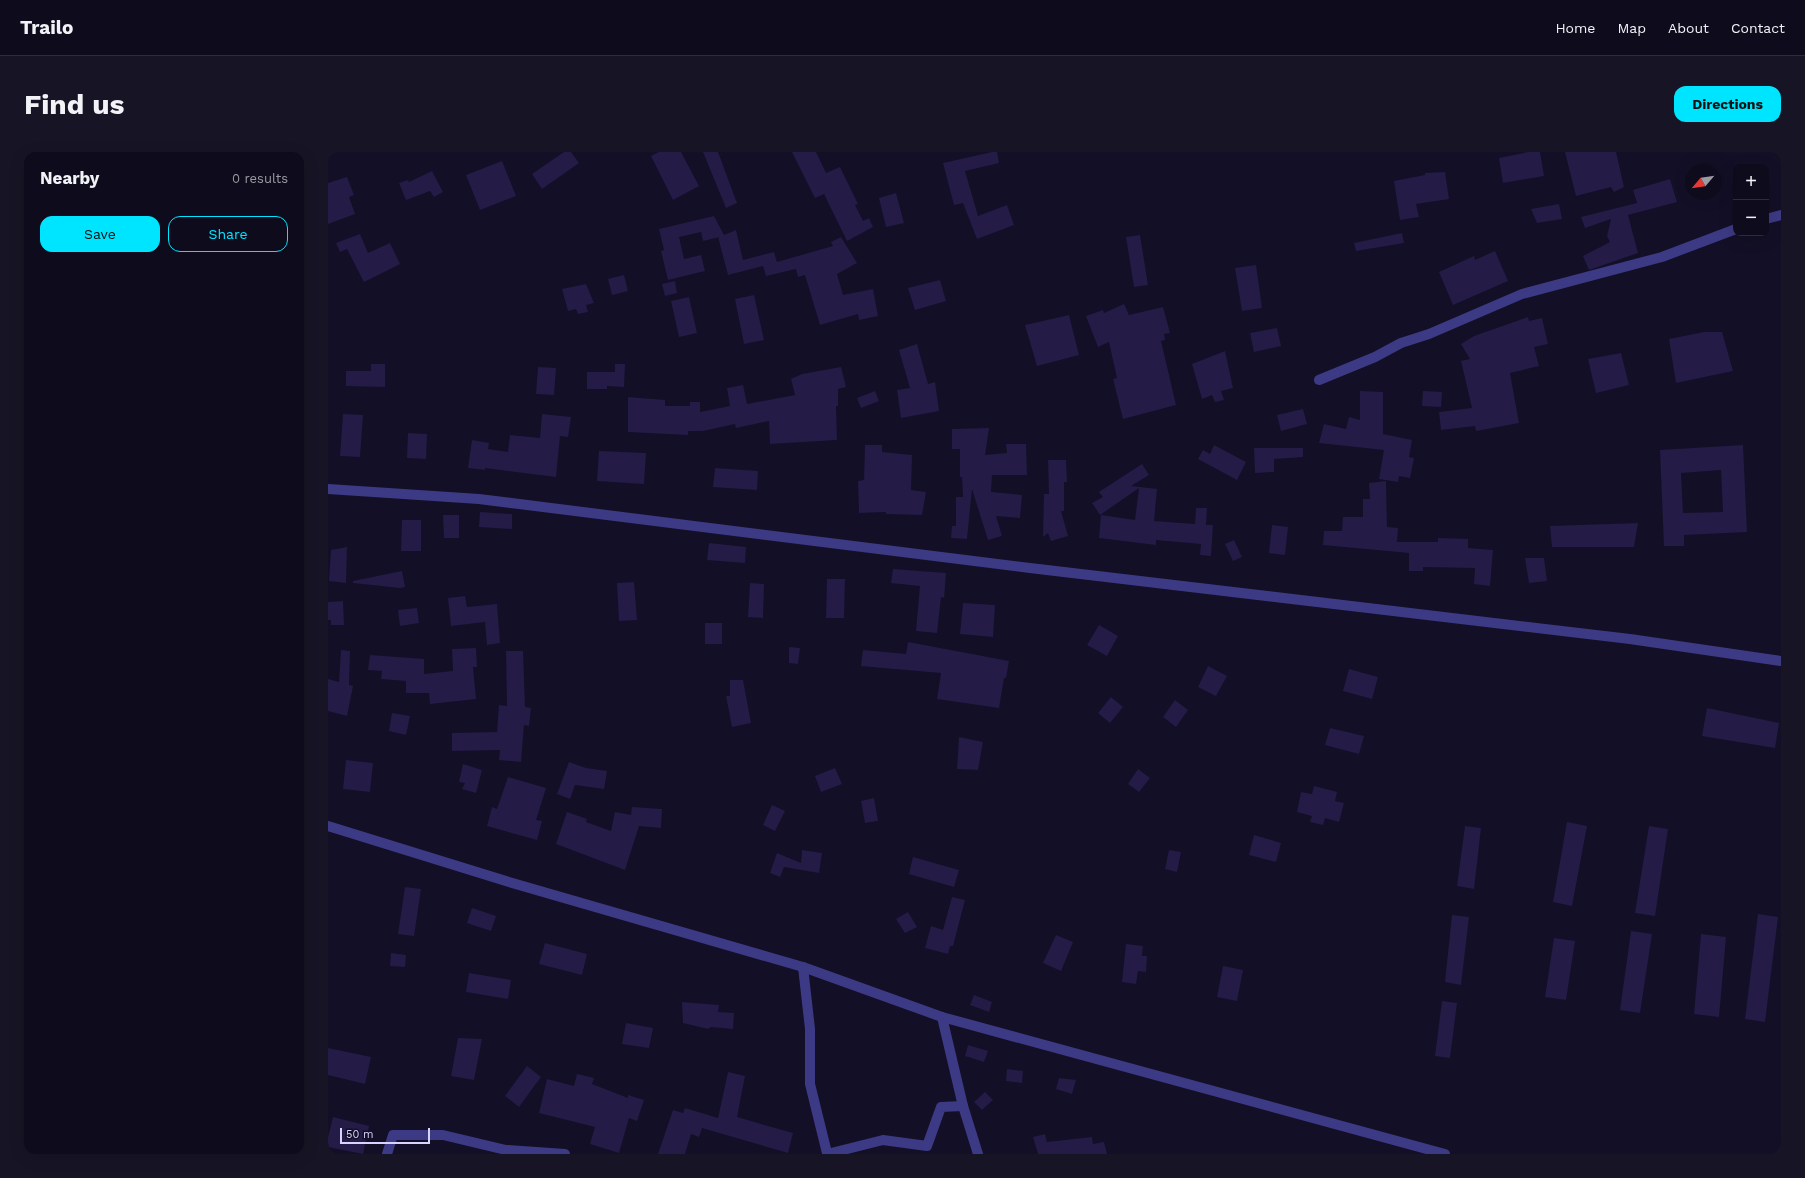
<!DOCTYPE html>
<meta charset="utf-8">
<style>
body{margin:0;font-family:"Work Sans",sans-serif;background:#171425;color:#f1f3f6}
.controls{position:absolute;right:12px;top:12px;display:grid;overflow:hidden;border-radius:8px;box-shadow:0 4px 16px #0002}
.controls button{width:36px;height:36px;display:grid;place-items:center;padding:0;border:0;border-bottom:1px solid #2e2b3b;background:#0e0b1c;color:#f1f3f6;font:20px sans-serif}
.compass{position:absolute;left:1357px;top:12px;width:36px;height:36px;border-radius:50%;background:#0e0b1c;box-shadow:0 4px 16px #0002;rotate:241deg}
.scale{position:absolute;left:12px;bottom:10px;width:90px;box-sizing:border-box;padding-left:4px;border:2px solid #d9d4ff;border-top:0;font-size:11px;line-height:14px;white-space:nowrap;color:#d9d4ff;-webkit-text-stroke:3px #130f26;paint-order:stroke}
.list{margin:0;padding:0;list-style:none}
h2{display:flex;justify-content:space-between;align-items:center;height:52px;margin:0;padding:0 16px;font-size:17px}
h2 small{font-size:13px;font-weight:400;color:#9b9ba3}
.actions{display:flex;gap:8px;padding:12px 16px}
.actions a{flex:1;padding:9px 0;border:1px solid #00e5ff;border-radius:12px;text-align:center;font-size:14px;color:#00e5ff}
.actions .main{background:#00e5ff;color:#111}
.map{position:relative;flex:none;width:1453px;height:1002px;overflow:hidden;border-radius:12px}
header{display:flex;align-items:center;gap:24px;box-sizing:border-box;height:56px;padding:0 20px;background:#0e0b1c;border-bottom:1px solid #2e2b3b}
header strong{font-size:19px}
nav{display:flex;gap:22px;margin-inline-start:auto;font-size:14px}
.intro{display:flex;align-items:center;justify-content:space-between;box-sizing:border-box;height:96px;padding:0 24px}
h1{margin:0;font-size:28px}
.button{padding:10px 18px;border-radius:12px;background:#00e5ff;color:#111;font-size:14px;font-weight:700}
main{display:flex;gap:24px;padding:0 24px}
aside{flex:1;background:#0e0b1c;border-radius:12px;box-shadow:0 4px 16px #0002}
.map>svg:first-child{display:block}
.building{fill:#241b47;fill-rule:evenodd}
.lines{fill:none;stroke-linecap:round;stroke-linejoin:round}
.minor{stroke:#3d3a85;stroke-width:10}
</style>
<header>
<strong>Trailo</strong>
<nav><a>Home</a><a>Map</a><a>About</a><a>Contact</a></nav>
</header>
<div class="intro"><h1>Find us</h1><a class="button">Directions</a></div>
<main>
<aside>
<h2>Nearby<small>0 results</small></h2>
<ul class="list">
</ul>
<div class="actions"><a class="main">Save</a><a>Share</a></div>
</aside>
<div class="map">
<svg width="1453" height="1002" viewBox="0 0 1453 1002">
<rect width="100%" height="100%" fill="#130f26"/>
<g class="building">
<polygon points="236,0 243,0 251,11 214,37 204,22"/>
<polygon points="331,0 353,0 371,34 345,48 323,4"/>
<polygon points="375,0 390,0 409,51 398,56"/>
<polygon points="464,0 488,0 498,21 512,15 530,52 527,53 535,69 541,66 545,75 519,89 496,42 487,46"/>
<polygon points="664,0 669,0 671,11 637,19 650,64 679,53 686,73 649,87 635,51 626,53 615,11"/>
<polygon points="1200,0 1212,0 1216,24 1175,31 1171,6"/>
<polygon points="1237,0 1288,0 1296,35 1286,40 1283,35 1248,44"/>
<polygon points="174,9 188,44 152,58 138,23"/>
<polygon points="104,19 115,40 106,45 102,39 78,48 71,31 80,28 81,30"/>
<polygon points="1117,20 1121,47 1088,52 1091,65 1072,68 1066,29 1097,23 1097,21"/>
<polygon points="19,25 26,43 21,45 27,62 0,72 0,31"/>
<polygon points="1342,27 1349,50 1300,63 1310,101 1261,118 1255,104 1282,90 1279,84 1283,67 1257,76 1253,65 1309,51 1305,38"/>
<polygon points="568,41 576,71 558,75 551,46"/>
<polygon points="1231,52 1234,67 1209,71 1203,57"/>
<polygon points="386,64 396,83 408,78 415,108 446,100 449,110 505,94 503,90 513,85 529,111 509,122 515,143 545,137 550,164 531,168 530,162 492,173 477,123 470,125 468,117 438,124 435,114 400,123 390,85 392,85 375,89 373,80 351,85 356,107 373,103 377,119 340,128 333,99 336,98 331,77"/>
<polygon points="1074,81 1076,91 1028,99 1026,91"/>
<polygon points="32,82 40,101 62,91 72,112 36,130 19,97 12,100 8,91"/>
<polygon points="812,83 820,133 806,135 798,85"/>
<polygon points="1167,99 1180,129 1125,153 1111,120 1146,104 1147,108"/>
<polygon points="928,113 934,156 914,159 907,116"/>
<polygon points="296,123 300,139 284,143 280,127"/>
<polygon points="612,128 618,149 587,158 580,136"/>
<polygon points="347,129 349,141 337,144 334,132"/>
<polygon points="258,132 266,151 258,153 260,160 250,162 248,157 240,159 234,137"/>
<polygon points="426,143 436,188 416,192 407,147"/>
<polygon points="361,145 369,181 351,185 343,149"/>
<polygon points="796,152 801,163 835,155 842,181 836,182 837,188 833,189 848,253 795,267 785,227 789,226 781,190 770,195 758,164 775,158 776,161"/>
<polygon points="741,163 751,203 709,214 697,173"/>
<polygon points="1200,165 1201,169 1214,166 1220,192 1206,195 1211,214 1182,221 1191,271 1148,279 1147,274 1113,278 1111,260 1144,256 1133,209 1142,207 1133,192 1146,184"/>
<polygon points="949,176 953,194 926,200 922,181"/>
<polygon points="1376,180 1394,180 1405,219 1348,231 1341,187"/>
<polygon points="589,192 600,232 607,230 611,259 573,266 569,238 582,236 571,198"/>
<polygon points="897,199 905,236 893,239 896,248 887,250 884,243 874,247 864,212"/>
<polygon points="1293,201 1301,233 1268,241 1260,207"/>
<polygon points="43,212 57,212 57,235 18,234 18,219 43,219"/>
<polygon points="287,212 297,212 296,235 279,234 279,237 259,237 259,220 287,220"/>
<polygon points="210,215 228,216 226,243 208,242"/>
<polygon points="513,215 518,235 510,237 510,254 508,254 509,288 442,292 441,269 408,276 407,272 375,279 360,279 360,283 300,280 300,245 337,248 337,254 362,254 362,250 372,250 372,260 402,254 399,236 415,233 419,252 467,243 463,227 474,222"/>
<polygon points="547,239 551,249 533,256 529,246"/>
<polygon points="1032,239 1055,240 1055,282 1084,288 1081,305 1086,306 1082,326 1071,324 1070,330 1051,327 1056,298 991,291 996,272 1018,277 1021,265 1032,268"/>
<polygon points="1095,239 1114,240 1113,255 1094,254"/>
<polygon points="975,257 979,272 953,279 949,263"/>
<polygon points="15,262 35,263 32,305 12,304"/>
<polygon points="214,262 243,265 240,285 232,284 228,325 157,316 157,318 140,316 144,288 161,291 160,297 180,300 182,283 212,286"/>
<polygon points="661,276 657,303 679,301 678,292 698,292 699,323 664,323 663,340 694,343 692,366 668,364 674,384 660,388 644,337 639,387 623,386 624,374 628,374 628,345 635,345 634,325 632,325 632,297 624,297 624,277"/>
<polygon points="80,281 99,282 98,307 79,306"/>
<polygon points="537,293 554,293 554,300 584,303 583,338 598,340 594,363 558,362 558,360 531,361 530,329 536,328"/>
<polygon points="886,293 918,310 909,328 870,307 875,298 882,302"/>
<path d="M1415 293 1419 380 1356 383V394H1336L1332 298ZM1393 318 1395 360 1355 361 1353 321Z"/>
<polygon points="926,296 975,296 975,305 946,307 946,320 927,321"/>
<polygon points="271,299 318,301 316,332 269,329"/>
<polygon points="720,308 738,308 739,330 736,330 736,359 733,359 740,384 723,389 720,381 715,385 716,342 721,342"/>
<polygon points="814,312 821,323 803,334 829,337 826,369 867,372 868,356 879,356 878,373 885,373 883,404 872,403 873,392 828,388 828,393 771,386 773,363 807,368 811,336 772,363 764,351 775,345 771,340"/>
<polygon points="387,316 430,319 429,338 385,335"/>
<polygon points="1058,329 1059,375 1070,376 1069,390 1110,390 1110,386 1140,387 1140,396 1165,398 1162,434 1146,432 1147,416 1095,415 1095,419 1081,419 1081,401 995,393 996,379 1014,379 1015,365 1035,365 1035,347 1042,347 1041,331"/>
<polygon points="152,360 184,362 184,377 151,375"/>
<polygon points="115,363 131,363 131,386 116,386"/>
<polygon points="74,368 93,368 93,399 73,399"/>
<polygon points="1310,371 1306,395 1224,395 1222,374"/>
<polygon points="944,373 960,375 957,403 941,401"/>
<polygon points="906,388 914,405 905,409 897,392"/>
<polygon points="381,391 418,395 417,411 379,408"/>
<polygon points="19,395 18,431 1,429 3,398"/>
<polygon points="1197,406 1216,406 1219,429 1201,431"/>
<polygon points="565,417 618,421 616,446 613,445 609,481 588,479 592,434 563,431"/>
<polygon points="74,419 77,435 72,436 25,431 25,429"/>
<polygon points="499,427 517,427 516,466 498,466"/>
<polygon points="306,430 309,468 291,469 289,431"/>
<polygon points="422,431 436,432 435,466 420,465"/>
<polygon points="137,444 139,455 169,452 172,491 159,493 157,470 123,474 120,446"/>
<polygon points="15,449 16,473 3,473 3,468 0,468 0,450"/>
<polygon points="635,451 667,453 665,485 632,482"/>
<polygon points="89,456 91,471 72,474 70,458"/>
<rect x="377" y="471" width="17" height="21"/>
<polygon points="771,473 790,484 779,504 759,493"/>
<polygon points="580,490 681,509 678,526 676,526 671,556 609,547 613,521 533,514 535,498 578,502"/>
<polygon points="461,495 472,496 470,512 461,511"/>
<polygon points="148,496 149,515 145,515 148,547 102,552 101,541 78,541 78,529 53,527 54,519 40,518 42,503 96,507 96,522 125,519 124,497"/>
<polygon points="13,498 22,499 21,533 25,534 19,564 0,559 0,527 11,530"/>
<polygon points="178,499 195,499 197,555 203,556 201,574 196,573 193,610 171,608 172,598 124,599 124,581 169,580 171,553 179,554"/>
<polygon points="880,514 899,524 888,544 870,535"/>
<polygon points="1021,517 1050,525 1044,547 1015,539"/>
<polygon points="402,528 415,528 423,571 404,575 398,544 402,544"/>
<polygon points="783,545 795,555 782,571 770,561"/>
<polygon points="847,548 860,558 848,575 835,565"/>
<polygon points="1379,556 1451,571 1447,596 1374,584"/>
<polygon points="64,561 82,564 78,583 61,579"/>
<polygon points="1002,576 1036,584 1031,602 997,593"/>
<polygon points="631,585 655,590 650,618 629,617"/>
<polygon points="18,608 45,611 42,640 15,637"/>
<polygon points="241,610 258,616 279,619 276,637 247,633 242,647 229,642"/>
<polygon points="135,612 154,618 148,641 134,637 137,631 131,630"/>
<polygon points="507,616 514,632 493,640 487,624"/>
<polygon points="810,617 822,626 811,640 800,632"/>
<polygon points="180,625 218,636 208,668 214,669 209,688 159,674 164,655 169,657"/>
<polygon points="986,634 1009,640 1007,649 1016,651 1011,670 997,666 995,673 982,670 984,664 969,660 973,640 984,642"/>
<polygon points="546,646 550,669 537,671 533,649"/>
<polygon points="444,653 457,659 447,679 435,673"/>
<polygon points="304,655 334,657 333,676 311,674 297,718 228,692 239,660 259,667 258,670 283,679 287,660 303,663"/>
<polygon points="1239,670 1259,674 1244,754 1225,750"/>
<polygon points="1137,674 1153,676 1146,737 1129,734"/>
<polygon points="1321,674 1340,677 1327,764 1307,761"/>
<polygon points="926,683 953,691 948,710 921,703"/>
<polygon points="474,698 494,701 491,721 456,715 452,725 442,721 449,701 473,711"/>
<polygon points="841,698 853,700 849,720 837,717"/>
<polygon points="585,705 631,718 626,735 581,722"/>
<polygon points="77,735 93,737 86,784 70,782"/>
<polygon points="624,745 637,748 625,794 622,794 620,802 597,796 603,774 615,778"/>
<polygon points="144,756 168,764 163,779 139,771"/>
<polygon points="580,760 589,775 577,781 568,767"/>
<polygon points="1430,762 1450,765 1437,870 1417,867"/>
<polygon points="1124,763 1141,765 1133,833 1117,830"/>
<polygon points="1303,779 1324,782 1312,861 1292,858"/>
<polygon points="1373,782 1398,785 1391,865 1366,862"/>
<polygon points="728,783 745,790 733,819 715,811"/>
<polygon points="1226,786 1247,789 1238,848 1217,845"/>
<polygon points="217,791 259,802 254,823 211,812"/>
<polygon points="798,792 815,794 814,804 819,804 818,820 810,819 808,832 794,830"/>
<polygon points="63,801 78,803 77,815 62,814"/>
<polygon points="895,814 915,818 909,849 889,845"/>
<polygon points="141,821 183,828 180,847 138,840"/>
<polygon points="646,843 664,850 661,860 642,853"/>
<polygon points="1114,849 1129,851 1122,906 1107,904"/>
<polygon points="354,850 391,853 390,860 406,861 405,877 383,875 380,877 355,871"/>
<polygon points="298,871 325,876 321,896 294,892"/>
<polygon points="130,886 154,887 146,928 123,924"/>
<polygon points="640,893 660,899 656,910 637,904"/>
<polygon points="0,896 43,905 37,932 0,923"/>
<polygon points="199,914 213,925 191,955 177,944"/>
<polygon points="679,917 695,919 694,931 678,929"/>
<polygon points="400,920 417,924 409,965 465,981 460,1001 374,976 371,985 363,982 357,1002 330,1002 345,958 355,961 357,956 390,966"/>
<polygon points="249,922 266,926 264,932 300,946 300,943 316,948 309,969 301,966 291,1001 262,992 267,975 211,961 219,927 246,934"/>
<polygon points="731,926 748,928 744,942 728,937"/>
<polygon points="657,940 665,948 654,958 646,950"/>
<polygon points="5,965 41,974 35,1002 0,995 0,985"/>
<polygon points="717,982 719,990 764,985 765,992 776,990 779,1002 710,1002 705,985"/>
</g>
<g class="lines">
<g class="minor">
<polyline points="1438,67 1453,63"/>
<polyline points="991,228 1047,205 1073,191 1101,182 1194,142 1334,105 1408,77"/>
<polyline points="0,337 151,347 702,416 1302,487 1453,509"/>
<polyline points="0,674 181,730 475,815 614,865 1117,1002"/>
<polyline points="475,815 482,877 482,932 499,1001 509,1002"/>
<polyline points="614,865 635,954 650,1002"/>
<polyline points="503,1001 555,988 599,994 613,955 635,954"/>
<polyline points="59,1002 65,983 115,983 178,998 237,1002"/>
</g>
</g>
</svg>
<div class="controls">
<button>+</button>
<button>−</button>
</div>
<svg class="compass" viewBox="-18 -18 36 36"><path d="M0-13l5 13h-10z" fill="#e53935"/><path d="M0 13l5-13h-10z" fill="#9b9ba3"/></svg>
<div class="scale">50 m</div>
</div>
</main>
